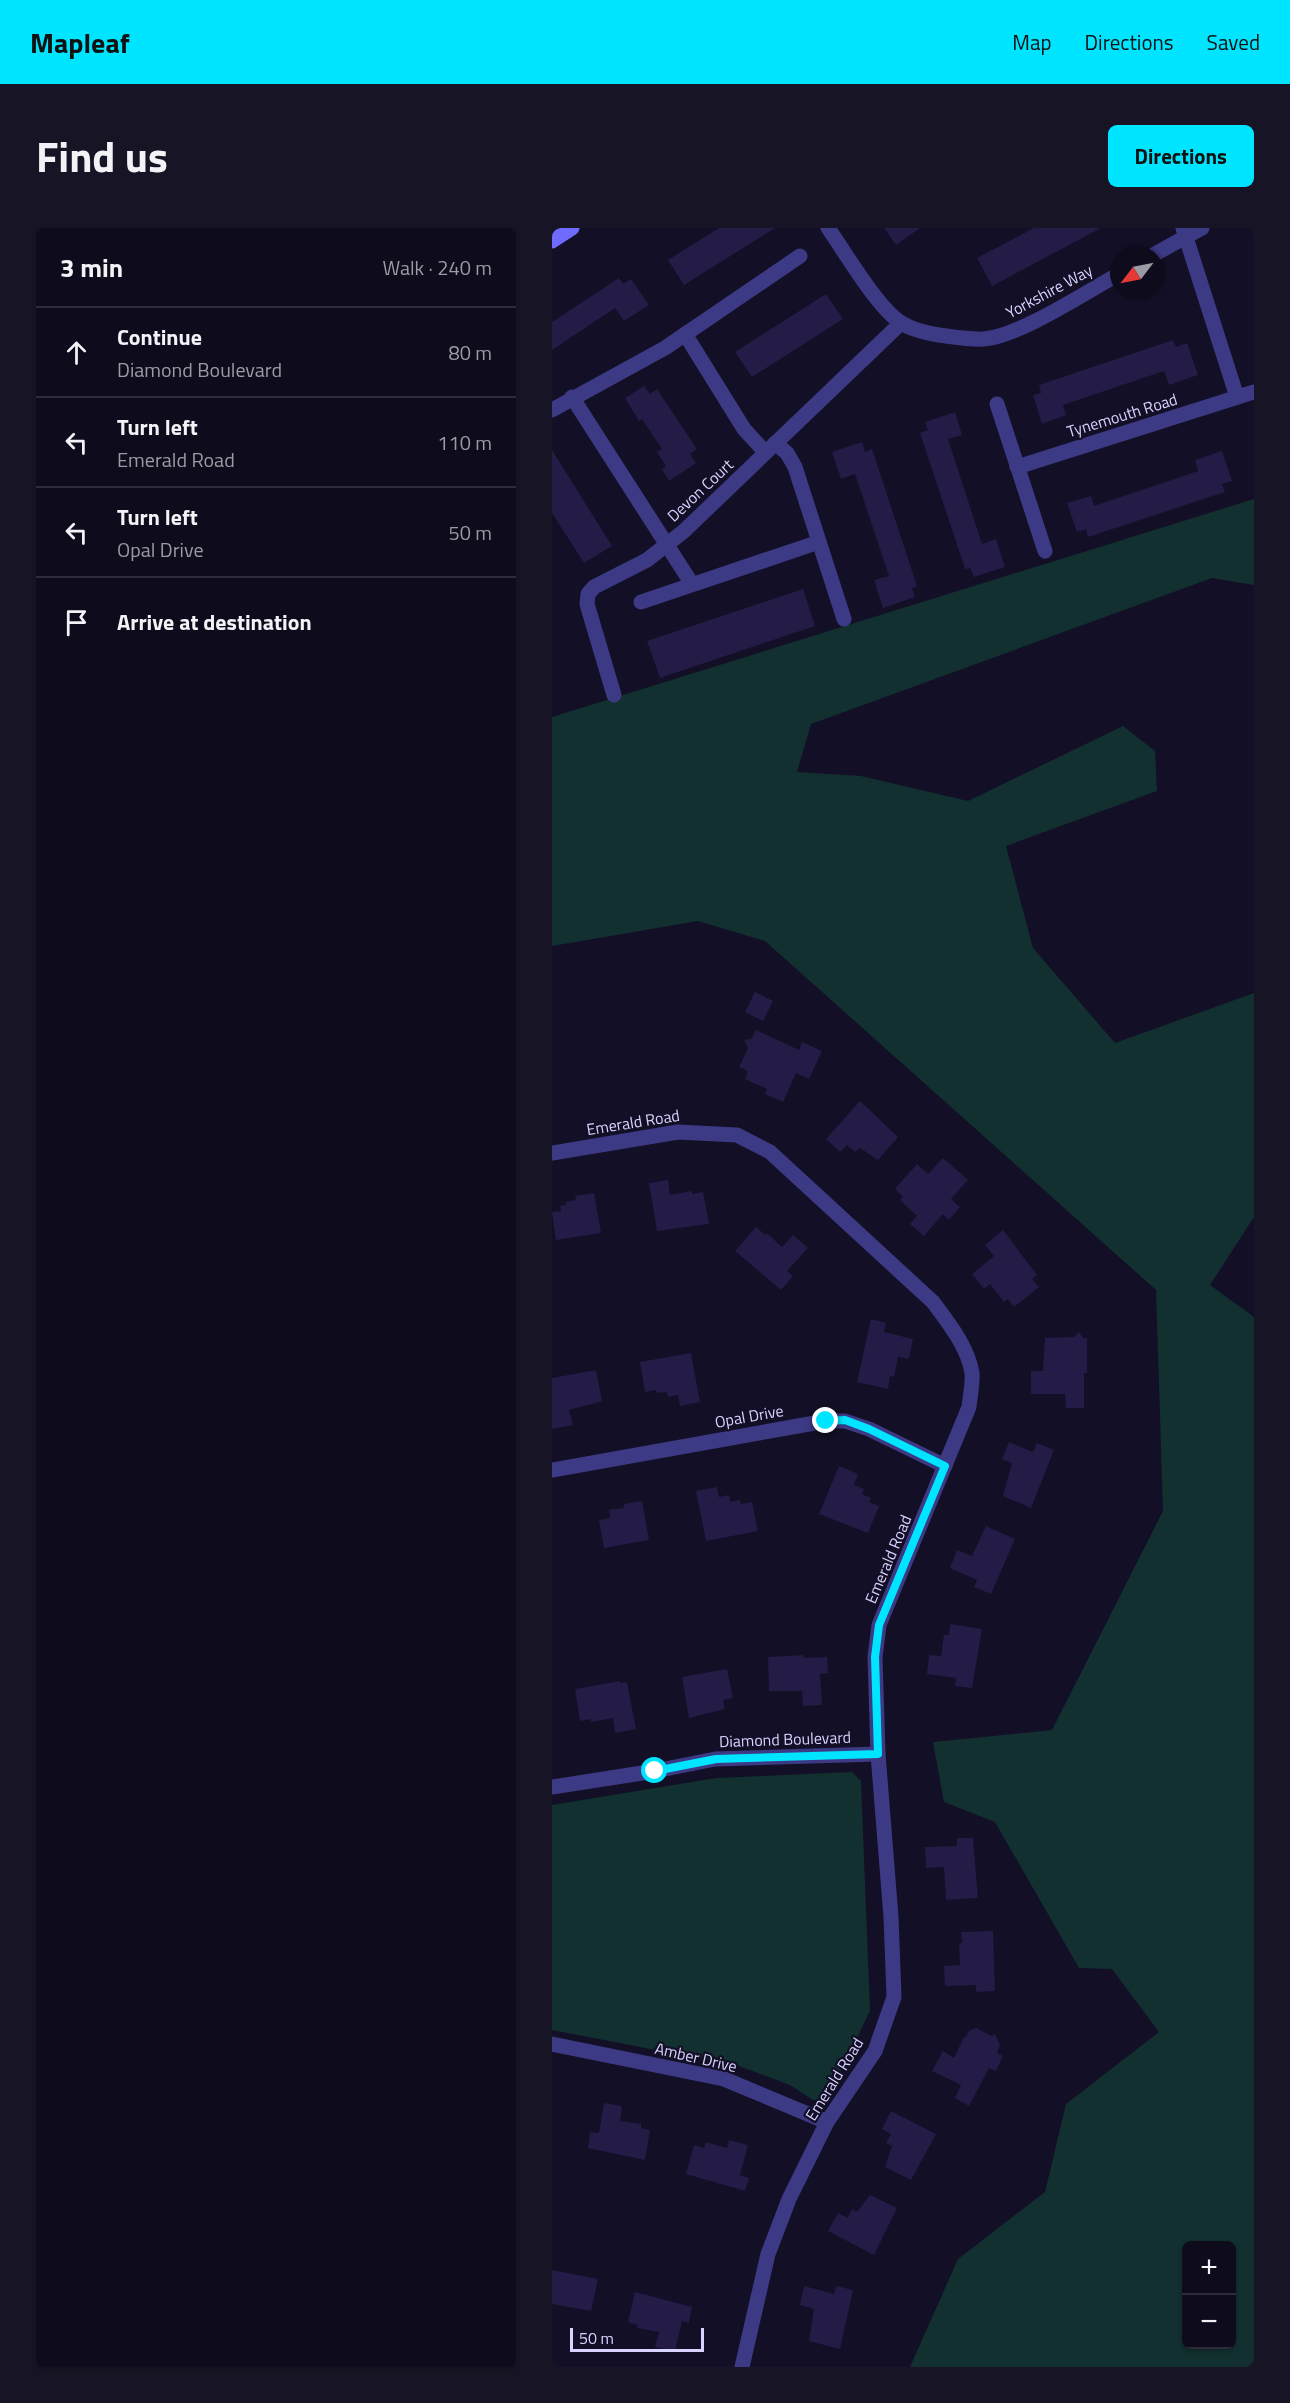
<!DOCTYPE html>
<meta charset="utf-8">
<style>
body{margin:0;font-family:"Titillium Web",sans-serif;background:#171425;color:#f1f3f6}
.controls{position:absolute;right:18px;bottom:18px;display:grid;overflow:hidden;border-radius:9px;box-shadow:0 2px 4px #0004}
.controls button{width:54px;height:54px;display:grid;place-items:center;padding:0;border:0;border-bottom:2px solid #2e2b3b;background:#0e0b1c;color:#f1f3f6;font:30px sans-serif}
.compass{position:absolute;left:558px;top:18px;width:54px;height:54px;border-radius:50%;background:#0e0b1c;box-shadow:0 2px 4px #0004;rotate:238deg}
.scale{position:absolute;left:18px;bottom:15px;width:134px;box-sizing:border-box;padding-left:6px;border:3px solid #d9d4ff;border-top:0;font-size:16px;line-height:21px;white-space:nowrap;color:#d9d4ff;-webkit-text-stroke:4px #130f26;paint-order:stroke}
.stop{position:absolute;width:18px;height:18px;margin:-14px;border:4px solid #00e5ff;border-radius:50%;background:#fff}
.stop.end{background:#00e5ff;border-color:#fff;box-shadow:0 2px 6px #0008}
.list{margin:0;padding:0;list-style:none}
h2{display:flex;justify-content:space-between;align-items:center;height:78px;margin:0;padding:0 24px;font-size:26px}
h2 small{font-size:20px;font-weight:400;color:#9b9ba3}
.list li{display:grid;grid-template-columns:39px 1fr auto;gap:18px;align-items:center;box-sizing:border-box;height:90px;padding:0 24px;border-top:2px solid #2e2b3b}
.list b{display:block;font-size:22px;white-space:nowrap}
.list p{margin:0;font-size:20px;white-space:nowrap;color:#9b9ba3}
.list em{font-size:20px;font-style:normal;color:#9b9ba3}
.icon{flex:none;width:33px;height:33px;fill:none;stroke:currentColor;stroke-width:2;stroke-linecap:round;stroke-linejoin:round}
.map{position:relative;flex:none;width:702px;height:2139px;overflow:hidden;border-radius:9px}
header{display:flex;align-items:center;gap:36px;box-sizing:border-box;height:84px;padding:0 30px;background:#00e5ff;color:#111}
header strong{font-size:28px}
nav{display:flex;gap:33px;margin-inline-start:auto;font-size:21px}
.intro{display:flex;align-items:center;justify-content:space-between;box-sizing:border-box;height:144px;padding:0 36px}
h1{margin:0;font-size:42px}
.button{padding:15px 27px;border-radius:9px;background:#00e5ff;color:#111;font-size:21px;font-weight:700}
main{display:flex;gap:36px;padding:0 36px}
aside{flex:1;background:#0e0b1c;border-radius:9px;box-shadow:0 2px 4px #0004}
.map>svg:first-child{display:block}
.green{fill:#12302f;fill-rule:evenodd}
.building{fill:#241b47}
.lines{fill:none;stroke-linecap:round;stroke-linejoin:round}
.street{stroke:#3d3a85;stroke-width:15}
.secondary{stroke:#6f6bff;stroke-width:15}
.route{stroke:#00e5ff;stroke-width:8}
.labels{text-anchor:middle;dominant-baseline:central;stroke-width:4.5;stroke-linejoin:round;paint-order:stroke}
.street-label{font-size:16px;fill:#d9d4ff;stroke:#130f26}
</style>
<header>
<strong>Mapleaf</strong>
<nav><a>Map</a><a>Directions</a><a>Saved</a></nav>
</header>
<div class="intro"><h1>Find us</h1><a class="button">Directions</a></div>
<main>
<aside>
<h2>3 min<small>Walk · 240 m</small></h2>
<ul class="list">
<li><svg class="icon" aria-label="ahead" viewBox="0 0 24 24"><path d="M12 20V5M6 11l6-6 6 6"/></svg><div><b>Continue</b><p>Diamond Boulevard</p></div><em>80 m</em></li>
<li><svg class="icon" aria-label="left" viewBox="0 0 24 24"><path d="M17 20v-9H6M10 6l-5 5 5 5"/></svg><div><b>Turn left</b><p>Emerald Road</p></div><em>110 m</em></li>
<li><svg class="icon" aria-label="left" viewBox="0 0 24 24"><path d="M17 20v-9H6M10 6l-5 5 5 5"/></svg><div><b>Turn left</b><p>Opal Drive</p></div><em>50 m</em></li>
<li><svg class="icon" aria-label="arrive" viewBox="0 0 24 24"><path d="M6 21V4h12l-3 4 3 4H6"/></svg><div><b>Arrive at destination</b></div></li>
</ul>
</aside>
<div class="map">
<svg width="702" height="2139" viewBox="0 0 702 2139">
<rect width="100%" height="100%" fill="#130f26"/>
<g class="green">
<path d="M702 271V357L660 350 259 496 245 544 309 548 416 573 571 498 603 523 605 563 454 618 481 720 563 815 702 765V989L658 1057 702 1089V2139H358L406 2031 493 1964 514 1876 607 1804 560 1741 527 1740 443 1594 392 1574 381 1514 500 1502 611 1283 604 1062 213 713 146 693 0 718V489ZM634 2018H680V2116H634Z"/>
<polygon points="300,1544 309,1553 318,1783 275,1872 261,1872 238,1857 187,1838 0,1802 0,1577 164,1550"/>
</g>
<g class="building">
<polygon points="167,0 223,0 132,57 116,32"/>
<polygon points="332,0 368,0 344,17"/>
<polygon points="482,0 549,0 440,58 425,30"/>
<polygon points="67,50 71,56 79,51 97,77 72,93 63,80 0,122 0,94"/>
<polygon points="274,66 291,91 200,149 183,124"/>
<polygon points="621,112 624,119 635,115 646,147 617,157 612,143 511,177 514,187 490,196 481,167 489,165 487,157"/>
<polygon points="92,158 98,166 105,161 145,221 138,226 144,235 117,253 110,241 114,238 105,224 110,221 90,191 87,193 73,170"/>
<polygon points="403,184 410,207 396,211 430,316 444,311 453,339 422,349 418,340 413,341 368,205 376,202 373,194"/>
<polygon points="310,214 313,224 320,221 365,358 360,360 363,369 331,380 322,352 337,348 303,246 289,251 280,224"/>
<polygon points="0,222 60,318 32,335 0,285"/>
<polygon points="670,223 680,253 670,256 673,264 536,309 534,301 525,304 515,275 539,268 542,278 646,243 643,232"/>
<polygon points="251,361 263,398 108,450 95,413"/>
<polygon points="203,764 221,773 211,793 193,784"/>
<polygon points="204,802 247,822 250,814 270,823 257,851 244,845 231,874 213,866 215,861 193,851 196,843 187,839 196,820 192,812 199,811"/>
<polygon points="308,873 346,909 326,932 308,920 303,924 295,917 288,924 274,911"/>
<polygon points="391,930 416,952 399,971 408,979 397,992 391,986 372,1008 358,996 365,988 348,972 351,969 343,961 365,936 376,946"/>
<polygon points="116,952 118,967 140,963 140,966 151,964 157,996 105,1003 97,955"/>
<polygon points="42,965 49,1005 4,1012 0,984 9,983 8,978 14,977 14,974 24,972 23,968"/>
<polygon points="204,999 213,1007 215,1005 230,1019 241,1007 256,1020 235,1043 241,1048 229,1062 183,1023"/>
<polygon points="451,1002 485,1047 480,1051 487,1059 462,1079 456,1071 452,1074 438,1056 432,1061 420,1046 442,1028 433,1017"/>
<polygon points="319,1091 334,1095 332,1104 361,1111 357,1131 346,1129 342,1149 338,1148 336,1161 305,1154"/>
<polygon points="527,1104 531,1110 535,1110 535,1145 532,1145 532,1180 514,1180 513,1166 479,1166 479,1143 491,1143 493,1110 522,1109"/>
<polygon points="139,1125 148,1174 128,1178 126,1167 116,1169 115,1164 105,1165 104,1162 93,1164 88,1134"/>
<polygon points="44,1142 50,1173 17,1182 21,1197 0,1201 0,1150"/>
<polygon points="457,1214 481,1224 485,1215 502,1222 479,1280 451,1268 460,1235 450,1231"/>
<polygon points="287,1238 306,1246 302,1257 312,1261 310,1266 319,1270 317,1274 327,1278 316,1305 267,1286"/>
<polygon points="165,1259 167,1269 177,1267 178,1274 188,1272 189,1276 200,1274 206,1303 154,1313 144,1263"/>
<polygon points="90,1273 97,1312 52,1320 47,1292 58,1290 57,1282 72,1280 72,1276"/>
<polygon points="434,1298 463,1311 439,1366 422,1359 425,1352 398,1340 405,1322 420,1328"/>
<polygon points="398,1396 430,1401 420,1460 403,1458 404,1450 375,1446 377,1427 389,1428 392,1407 397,1407"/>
<polygon points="251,1427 252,1430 275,1429 276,1445 268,1446 270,1477 251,1478 250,1463 217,1463 216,1429"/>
<polygon points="175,1441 181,1470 171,1472 173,1481 137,1490 130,1449"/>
<polygon points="68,1453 68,1455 75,1454 84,1501 63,1505 61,1490 39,1494 39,1491 28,1493 23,1461"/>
<polygon points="405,1610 421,1610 426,1670 394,1672 392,1639 374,1640 373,1619 405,1618"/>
<polygon points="441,1703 443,1763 424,1764 424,1757 393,1758 392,1738 408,1737 407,1715 410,1715 409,1704"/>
<polygon points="424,1800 440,1808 443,1806 448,1817 445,1825 451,1828 444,1843 437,1840 417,1878 403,1870 409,1857 380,1843 391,1823 402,1830 412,1809 413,1810 417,1803"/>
<polygon points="52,1875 70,1878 68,1893 89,1896 89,1900 98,1902 93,1932 36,1920 38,1904 47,1905"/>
<polygon points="339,1883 384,1906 359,1952 333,1939 340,1918 334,1915 339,1906 330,1901"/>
<polygon points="177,1912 196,1917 188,1947 197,1950 193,1963 134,1946 142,1917 152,1920 154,1914 175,1920"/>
<polygon points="318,1967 345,1980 322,2027 276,2003 286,1985 296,1990 300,1981 305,1984"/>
<polygon points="0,2042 46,2051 39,2083 0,2076"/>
<polygon points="252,2058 282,2066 284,2058 301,2062 288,2121 257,2113 262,2081 248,2077"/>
<polygon points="83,2064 140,2079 137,2095 130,2093 123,2123 103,2119 107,2104 85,2100 86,2097 76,2094"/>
</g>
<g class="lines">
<g class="street">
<path d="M276 0C293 24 325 79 348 94 358 101 375 105 387 107 402 109 417 112 432 111 468 108 534 64 567 46"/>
<polyline points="631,0 685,169"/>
<polyline points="601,27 650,0"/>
<polyline points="133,106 192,201 213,224"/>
<polyline points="20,169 140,356"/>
<polyline points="445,176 493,323"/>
<polyline points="0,182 113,120 248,28"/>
<polyline points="223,215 235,225 243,239 292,391"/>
<polyline points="465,239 702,164"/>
<polyline points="89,374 267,314"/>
<polyline points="62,467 35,376 36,366 42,359 95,332 132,303 349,95"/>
<path d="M0 925 126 904 185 907 218 924 381 1074C396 1094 416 1119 420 1145 421 1155 418 1168 417 1179L327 1397 323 1429 326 1526 339 1689 342 1769 323 1823 275 1894 237 1971 216 2026 190 2139"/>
<polyline points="0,1242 274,1193 293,1193 317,1201 393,1238"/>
<polyline points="0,1559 103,1543 163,1531 326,1526"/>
<polyline points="0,1816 172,1851 275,1894"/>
</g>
<polyline class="secondary" points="0,13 20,0"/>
</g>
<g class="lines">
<polyline class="route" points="103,1543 164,1531 326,1526 323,1429 327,1397 393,1238 317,1201 293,1192 274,1193"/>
</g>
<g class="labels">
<g class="street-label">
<text transform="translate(497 63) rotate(-28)">Yorkshire Way</text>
<text transform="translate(570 187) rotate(-17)">Tynemouth Road</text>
<text transform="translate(148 262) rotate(-43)">Devon Court</text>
<text transform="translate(81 894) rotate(-9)">Emerald Road</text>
<text transform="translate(197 1188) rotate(-10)">Opal Drive</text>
<text transform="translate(336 1331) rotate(-67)">Emerald Road</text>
<text transform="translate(233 1511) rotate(-2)">Diamond Boulevard</text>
<text transform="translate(144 1829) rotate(13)">Amber Drive</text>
<text transform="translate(282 1851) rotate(-58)">Emerald Road</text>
</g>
</g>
</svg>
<div class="controls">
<button>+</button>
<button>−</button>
</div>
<svg class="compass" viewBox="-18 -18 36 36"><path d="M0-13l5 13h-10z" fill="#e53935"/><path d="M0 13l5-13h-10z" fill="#9b9ba3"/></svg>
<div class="scale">50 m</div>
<div class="stop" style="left:103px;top:1543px"></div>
<div class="stop end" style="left:274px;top:1193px"></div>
</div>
</main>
